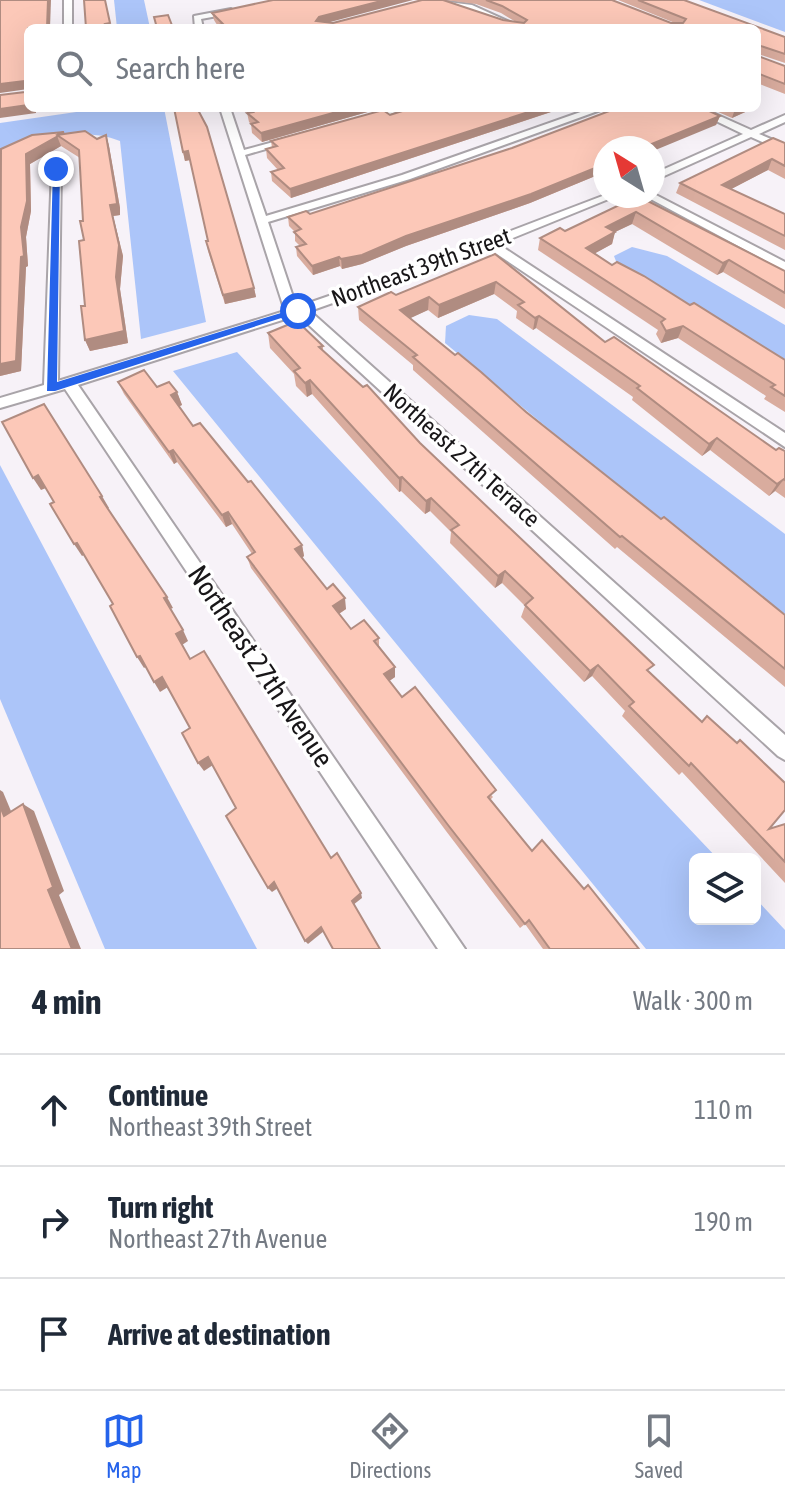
<!DOCTYPE html>
<meta charset="utf-8">
<style>
body{margin:0;font-family:"Asap Condensed",sans-serif;background:#f6f6f7;color:#1f2937}
.controls{position:absolute;right:24px;bottom:24px;display:grid;overflow:hidden;border-radius:12px;box-shadow:0 8px 32px #0002}
.controls button{width:72px;height:72px;display:grid;place-items:center;padding:0;border:0;border-bottom:2px solid #e0e1e3;background:#fff;color:#1f2937;font:40px sans-serif}
.compass{position:absolute;left:593px;top:136px;width:72px;height:72px;border-radius:50%;background:#fff;box-shadow:0 8px 32px #0002;rotate:323deg}
.stop{position:absolute;width:24px;height:24px;margin:-18px;border:6px solid #2563eb;border-radius:50%;background:#fff}
.stop.end{background:#2563eb;border-color:#fff;box-shadow:0 2px 8px #0008}
.list{margin:0;padding:0;list-style:none}
h2{display:flex;justify-content:space-between;align-items:center;height:104px;margin:0;padding:0 32px;font-size:34px}
h2 small{font-size:26px;font-weight:400;color:#747a83}
.list li{display:grid;grid-template-columns:52px 1fr auto;gap:24px;align-items:center;box-sizing:border-box;height:112px;padding:0 32px;border-top:2px solid #e0e1e3}
.list b{display:block;font-size:30px;white-space:nowrap}
.list p{margin:0;font-size:26px;white-space:nowrap;color:#747a83}
.list em{font-size:26px;font-style:normal;color:#747a83}
.icon{flex:none;width:44px;height:44px;fill:none;stroke:currentColor;stroke-width:2;stroke-linecap:round;stroke-linejoin:round}
.map{position:relative;flex:none;width:785px;height:949px;overflow:hidden}
.search{position:absolute;background:#fff;box-shadow:0 8px 32px #0002;left:24px;right:24px;top:24px;height:88px;display:flex;align-items:center;gap:20px;box-sizing:border-box;padding:0 28px;border-radius:12px;color:#747a83;font-size:30px}
.sheet{height:440px;background:#fff}
nav{display:flex;justify-content:space-around;align-items:center;box-sizing:border-box;height:112px;border-top:2px solid #e0e1e3;background:#fff;font-size:22px;color:#747a83}
nav a{display:grid;justify-items:center;gap:4px}
nav .on{color:#2563eb}
.map>svg:first-child{display:block}
.water{fill:#acc5f9}
.lines{fill:none;stroke-linecap:round;stroke-linejoin:round}
.minor-casing{stroke:#a9a4a9;stroke-width:4}
.minor{fill:#fff;fill-rule:evenodd}
.wall{fill:#d9ac9e}
.shaded-wall{fill:#b08c81}
.building{fill:#fcc8b8;stroke:#b08c81;stroke-width:2}
.route{fill:#2563eb}
.labels{text-anchor:middle;dominant-baseline:central;stroke-width:7;stroke-linejoin:round;paint-order:stroke}
.street-label{font-size:24px;fill:#181618;stroke:#fff}
.near-street-label{font-size:28px;fill:#181618;stroke:#fff}
</style>
<div class="map">
<svg width="785" height="949" viewBox="0 0 785 949">
<rect width="100%" height="100%" fill="#f7f2f8"/>
<g class="water">
<polygon points="114,0 144,0 150,28 117,28"/>
<polygon points="699,0 785,0 785,32"/>
<path d="M104 108H164L206 322 141 339 120 141C85 126 33 138 0 154V123Z"/>
<polygon points="632,247 667,256 785,325 785,372 619,269 614,256"/>
<polygon points="469,315 497,319 785,534 785,625 445,343 446,326"/>
<polygon points="237,352 718,859 695,859 695,919 755,919 755,898 785,930 785,949 646,949 173,371"/>
<polygon points="0,465 257,949 105,949 0,699"/>
</g>
<g class="lines">
<defs>
<g id="minor">
<rect x="64" y="0" width="8" height="28"/>
<polygon points="432,0 472,5 523,28 512,28 467,9"/>
<polygon points="231,9 234,13 201,19 203,28 195,28 194,16"/>
<polygon points="220,108 230,108 244,150 292,137 297,140 245,155 266,216 402,175 592,108 606,108 410,179 268,222 295,303 300,306 456,252 605,195 616,196 498,244 785,433 785,447 488,248 310,311 785,735 785,760 778,756 298,315 78,385 465,949 438,949 65,389 0,408 0,398 44,385 52,167 61,169 58,381 288,310 283,305"/>
<polygon points="393,108 408,108 368,121 363,118"/>
<polygon points="689,108 702,108 751,130 785,115 785,122 759,134 785,145 785,152 751,137 653,181 653,174 743,134"/>
<polygon points="654,194 785,262 785,271 645,196 653,196"/>
</g>
</defs>
<use href="#minor" class="minor-casing"/>
<use href="#minor" class="minor"/>
</g>
<g class="wall">
<polygon points="445,0 612,0 671,23 675,23 618,0 684,0 785,37 785,63 758,54 758,56 785,66 785,94 757,83 757,28 219,28 214,20 212,13 333,23 503,20 516,22 501,13 476,4"/>
<polygon points="174,108 254,288 256,297 225,304 208,251 206,241 208,241 190,160 185,161"/>
<polygon points="246,108 371,108 371,111 262,142 252,133 251,124 249,122"/>
<polygon points="412,108 563,108 291,198 272,181 271,172 278,170 267,158 266,149 272,148 271,141 390,115"/>
<polygon points="709,108 754,108 732,118"/>
<polygon points="720,116 716,125 605,148 605,172 530,203 406,246 362,264 342,269 340,266 313,275 297,256 296,247 300,246 295,241 295,232 289,226 288,217 310,214 512,148"/>
<polygon points="64,132 64,134 97,139 106,135 109,146 120,208 120,215 113,216 123,256 120,289 128,343 90,351 85,340 84,240 80,158 61,146 30,164 31,211 26,237 28,266 26,267 21,371 0,376 0,161"/>
<polygon points="785,143 785,179 768,170 731,189 785,214 785,250 676,193 680,183"/>
<polygon points="638,196 785,271 785,309 723,272 717,275 632,224 615,232 612,244 595,253 612,265 690,305 785,360 785,412 764,399 766,396 678,338 661,343 656,334 658,330 538,250 540,238 565,231"/>
<polygon points="495,254 605,342 776,450 785,451 785,498 775,491 769,496 710,450 702,456 632,400 633,397 536,328 533,330 516,318 517,311 494,294 438,318 428,310 410,318 661,519 785,615 785,687 617,547 615,549 413,370 413,365 359,320 358,307 396,295"/>
<polygon points="268,333 323,346 323,351 420,443 649,672 769,829 785,824 785,883 682,772 679,775 622,716 625,711 592,676 584,682 521,617 525,606 502,583 495,588 450,543 451,532 430,511 425,514 401,491 399,492 312,394 307,397 296,386 294,374 270,348"/>
<polygon points="118,382 157,387 177,392 182,405 179,406 193,426 248,482 302,545 304,556 302,558 327,589 346,609 339,614 351,629 379,638 379,646 395,667 395,677 389,681 402,697 493,797 490,800 532,851 583,889 639,949 543,949 525,924 520,928 446,831 251,568 247,557 252,554 232,524 226,527 177,462 174,464 124,394"/>
</g>
<g class="shaded-wall">
<polygon points="48,0 51,0 50,28 47,28"/>
<polygon points="385,0 413,0 319,25 316,21 319,17"/>
<polygon points="24,81 28,89 0,93 0,84"/>
<polygon points="28,105 28,108 36,108 36,113 0,118 0,109"/>
<polygon points="351,108 371,108 371,111 262,142 261,133"/>
<polygon points="541,108 563,108 291,198 290,189"/>
<polygon points="738,108 754,108 732,118 735,109"/>
<polygon points="720,116 716,125 653,151 653,148 642,148"/>
<polygon points="106,135 109,146 120,208 120,215 113,216 123,256 120,289 128,343 90,351 85,340 116,277 110,205"/>
<polygon points="57,136 61,146 30,164 31,211 26,237 28,266 26,267 21,371 0,376 0,364 21,227 26,154"/>
<polygon points="188,151 190,160 185,161 183,152"/>
<polygon points="772,159 768,170 718,196 722,185"/>
<polygon points="605,164 605,172 530,203 406,246 362,264 342,269 341,259"/>
<polygon points="636,212 632,224 615,232 612,244 583,260 586,248 606,227"/>
<polygon points="339,257 340,266 313,275 312,266"/>
<polygon points="729,260 723,272 717,275 723,263"/>
<polygon points="496,282 494,294 438,318 439,305"/>
<polygon points="254,288 256,297 225,304 223,295"/>
<polygon points="429,297 428,310 400,323 400,310"/>
<polygon points="539,316 536,328 533,330 535,318"/>
<polygon points="683,326 678,338 661,343 666,331"/>
<polygon points="310,380 312,394 307,397 305,383"/>
<polygon points="177,392 182,405 176,408 171,395"/>
<polygon points="717,438 710,450 702,456 709,444"/>
<polygon points="173,450 177,462 174,464 169,452"/>
<polygon points="38,475 46,488 41,490 33,478"/>
<polygon points="402,477 401,491 399,492 399,478"/>
<polygon points="784,479 775,491 769,496 777,484"/>
<polygon points="102,496 109,508 106,509 100,497"/>
<polygon points="431,498 430,511 425,514 426,501"/>
<polygon points="228,512 232,524 226,527 222,515"/>
<polygon points="77,543 84,555 82,556 74,544"/>
<polygon points="302,545 304,556 297,561 295,549"/>
<polygon points="505,571 502,583 495,588 498,576"/>
<polygon points="167,597 173,608 170,609 164,598"/>
<polygon points="345,598 346,609 334,617 333,606"/>
<polygon points="183,630 188,641 182,645 176,634"/>
<polygon points="140,656 147,666 144,668 137,657"/>
<polygon points="598,665 592,676 584,682 590,671"/>
<polygon points="395,667 395,677 385,684 384,674"/>
<polygon points="162,677 168,687 160,692 154,682"/>
<polygon points="208,757 213,765 204,771 198,763"/>
<polygon points="0,790 3,792 16,823 4,816 0,806"/>
<polygon points="23,804 34,811 64,891 59,895 81,949 72,949 48,890"/>
<polygon points="274,882 278,888 272,892 268,888"/>
<polygon points="361,893 362,898 353,905 352,901"/>
<polygon points="321,927 324,931 308,944 305,941"/>
</g>
<g class="building">
<polygon points="0,0 48,0 47,28 28,28 28,105 0,109 0,95 25,92 28,90 24,81 0,84"/>
<polygon points="84,0 105,0 110,23 105,24 107,28 86,28"/>
<polygon points="273,0 385,0 319,17 316,21 333,23 422,0 443,0 503,20 524,23 527,20 502,6 486,0 612,0 671,23 683,23 686,19 638,0 684,0 785,37 785,54 761,46 757,49 757,28 223,28 219,25 223,24 212,13"/>
<polygon points="168,15 173,28 157,28 154,17"/>
<polygon points="757,49 758,56 785,66 785,84 757,73"/>
<polygon points="174,108 197,108 207,127 254,288 223,295 206,241 208,241 188,151 183,152"/>
<polygon points="249,108 351,108 261,133 251,124 258,122 247,113 253,112"/>
<polygon points="412,108 541,108 290,189 271,172 284,168 266,149 277,146 271,141 383,110 390,115"/>
<polygon points="617,108 703,108 720,116 642,148 605,148 605,164 531,194 406,236 362,255 341,259 339,257 312,266 296,247 306,244 294,232 301,229 288,217 306,211 310,214 512,148"/>
<polygon points="85,131 97,139 106,135 116,196 117,204 110,205 119,245 116,277 124,331 85,340 81,306 85,306 79,241 84,240 80,221 83,221 79,150 57,135"/>
<polygon points="64,132 57,135 58,136 26,154 27,201 21,227 24,256 21,257 16,361 0,364 1,149 32,135"/>
<polygon points="773,138 785,143 785,166 772,159 722,185 785,214 785,236 680,183"/>
<polygon points="638,196 785,271 785,293 729,260 723,263 636,212 606,227 615,232 586,248 612,265 617,262 644,276 690,305 694,303 785,360 785,396 771,387 775,385 683,326 666,331 661,322 665,319 540,238 560,228 565,231"/>
<polygon points="495,254 605,342 614,337 776,450 779,448 785,451 785,480 784,479 777,484 717,438 709,444 637,388 640,386 539,316 535,318 518,305 524,302 496,282 439,305 429,297 400,310 455,355 458,353 481,372 526,412 661,519 664,517 785,615 785,669 622,536 620,537 413,357 417,355 358,307 391,292 396,295"/>
<polygon points="297,321 323,346 319,347 363,387 367,385 420,443 654,665 647,670 702,722 707,716 737,743 740,740 785,783 785,810 769,829 785,824 785,862 691,763 689,766 629,706 634,702 598,665 590,671 525,605 533,598 505,571 498,576 451,530 459,525 431,498 426,501 402,477 399,478 310,380 305,383 294,371 300,368 268,333"/>
<polygon points="144,370 157,387 169,382 177,392 171,395 193,426 200,423 248,482 251,481 302,545 295,549 327,589 333,584 345,598 333,606 351,629 364,620 379,638 374,641 395,667 384,674 402,697 415,687 496,790 488,797 532,851 542,840 584,889 588,885 639,949 550,949 529,920 525,924 448,825 247,557 255,552 228,512 222,515 173,450 169,452 118,382"/>
<polygon points="44,404 102,496 100,497 167,597 164,598 183,630 176,634 190,659 204,651 331,858 337,853 361,893 352,901 380,949 333,949 321,927 305,941 274,882 268,888 226,816 236,808 208,757 198,763 182,733 190,728 162,677 154,682 140,656 137,657 110,606 113,604 77,543 74,544 50,504 54,502 38,475 33,478 2,422"/>
<polygon points="23,804 53,887 48,890 72,949 0,949 0,806 4,816"/>
</g>
<polygon class="route" points="53,167 60,169 57,382 294,309 303,311 55,391 47,391"/>
<g class="labels">
<g class="street-label">
<text transform="translate(421 267) rotate(-20)">Northeast 39th Street</text>
<text transform="translate(462 455) rotate(42)">Northeast 27th Terrace</text>
</g>
<g class="near-street-label">
<text transform="translate(261 666) rotate(56)">Northeast 27th Avenue</text>
</g>
</g>
</svg>
<div class="controls">
<button><svg class="icon" aria-label="layers" viewBox="0 0 24 24"><path d="M12 4l9 5-9 5-9-5zM3 14l9 5 9-5"/></svg></button>
</div>
<svg class="compass" viewBox="-18 -18 36 36"><path d="M0-13l5 13h-10z" fill="#e53935"/><path d="M0 13l5-13h-10z" fill="#747a83"/></svg>
<div class="stop" style="left:298px;top:311px"></div>
<div class="stop end" style="left:56px;top:169px"></div>
<div class="search"><svg class="icon" aria-label="search" viewBox="0 0 24 24"><circle cx="10" cy="10" r="6"/><path d="M15 15l6 6"/></svg>Search here</div>
</div>
<section class="sheet">
<h2>4 min<small>Walk · 300 m</small></h2>
<ul class="list">
<li><svg class="icon" aria-label="ahead" viewBox="0 0 24 24"><path d="M12 20V5M6 11l6-6 6 6"/></svg><div><b>Continue</b><p>Northeast 39th Street</p></div><em>110 m</em></li>
<li><svg class="icon" aria-label="right" viewBox="0 0 24 24"><path d="M7 20v-9h11M14 6l5 5-5 5"/></svg><div><b>Turn right</b><p>Northeast 27th Avenue</p></div><em>190 m</em></li>
<li><svg class="icon" aria-label="arrive" viewBox="0 0 24 24"><path d="M6 21V4h12l-3 4 3 4H6"/></svg><div><b>Arrive at destination</b></div></li>
</ul>
</section>
<nav>
<a class="on"><svg class="icon" aria-label="map" viewBox="0 0 24 24"><path d="M3 6l6-2 6 2 6-2v14l-6 2-6-2-6 2zM9 4v14M15 6v14"/></svg>Map</a>
<a><svg class="icon" aria-label="directions" viewBox="0 0 24 24"><path d="M12 3l9 9-9 9-9-9zM9 14v-3h6M13 9l2 2-2 2"/></svg>Directions</a>
<a><svg class="icon" aria-label="saved" viewBox="0 0 24 24"><path d="M7 4h10v16l-5-4-5 4z"/></svg>Saved</a>
</nav>
